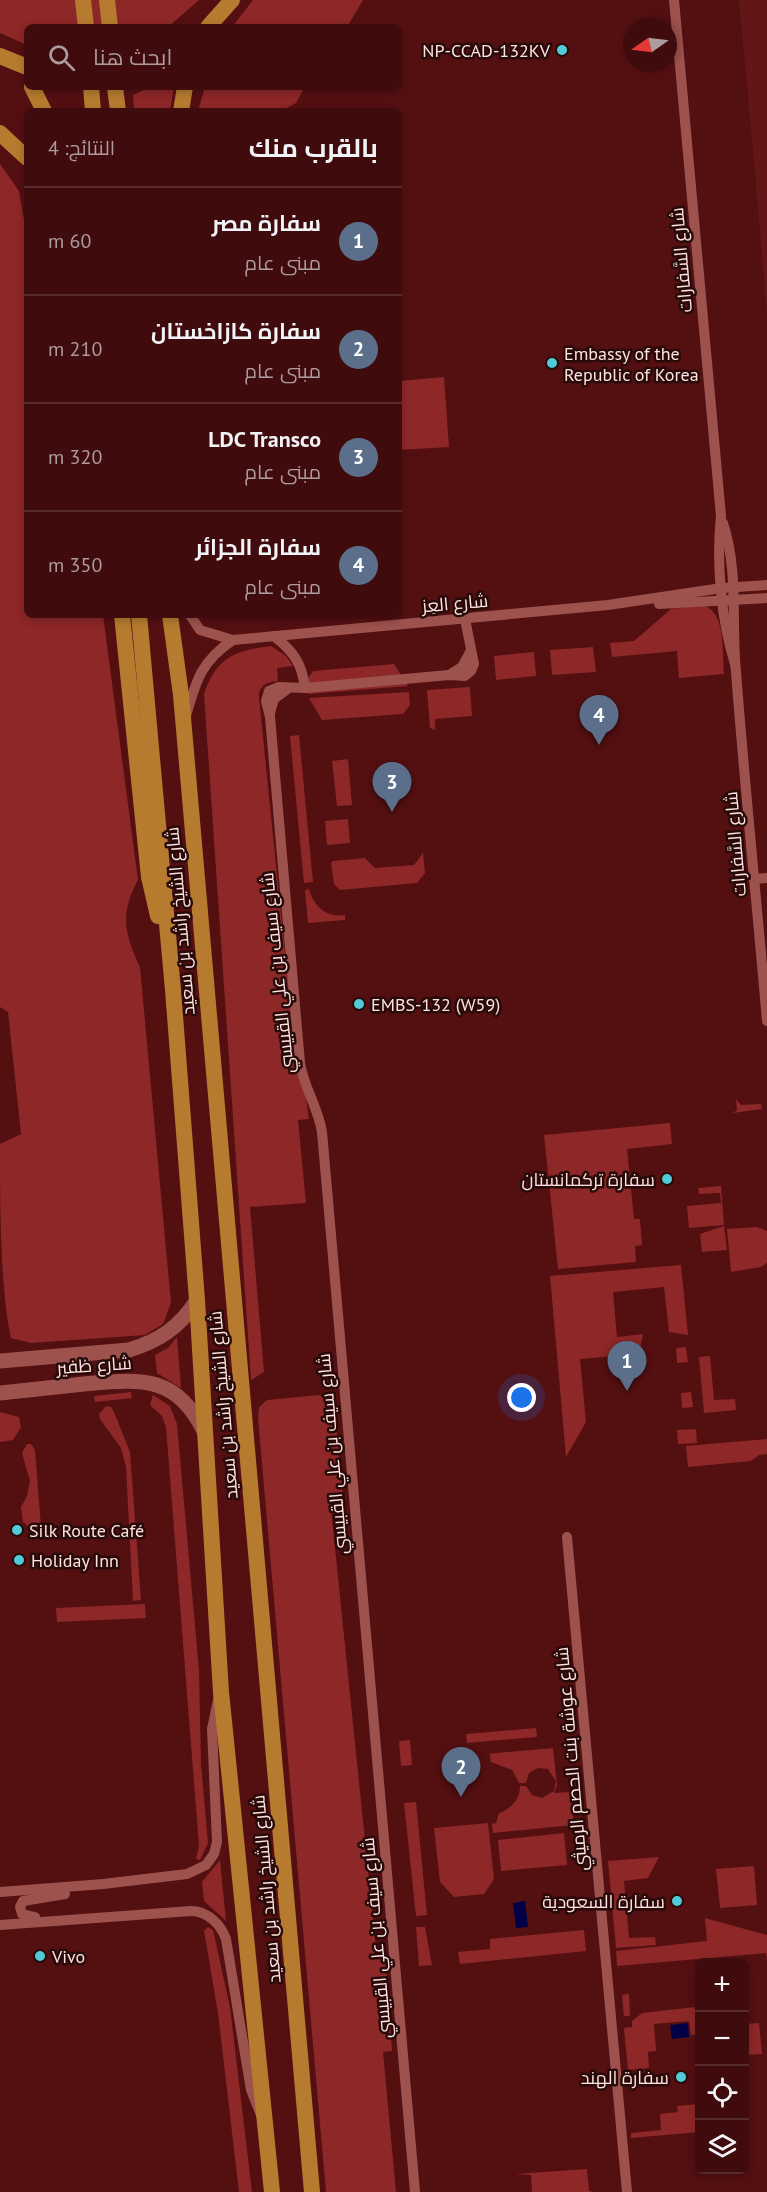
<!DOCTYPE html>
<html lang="ar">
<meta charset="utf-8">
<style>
body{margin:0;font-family:"PT Sans",Cairo,sans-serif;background:#461416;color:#f1f3f6;direction:rtl}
.controls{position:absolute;right:18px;bottom:18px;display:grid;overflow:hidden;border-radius:9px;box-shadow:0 3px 9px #0003}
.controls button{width:54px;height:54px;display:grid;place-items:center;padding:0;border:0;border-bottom:2px solid #582b2e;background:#3f0b0d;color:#f1f3f6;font:30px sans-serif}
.compass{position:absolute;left:623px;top:18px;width:54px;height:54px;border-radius:50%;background:#3f0b0d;box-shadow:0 3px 9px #0003;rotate:256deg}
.you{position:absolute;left:522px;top:1398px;width:21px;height:21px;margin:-15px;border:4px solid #fff;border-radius:50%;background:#1a73e8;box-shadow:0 0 0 9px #1a73e833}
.badge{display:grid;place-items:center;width:39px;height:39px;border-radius:50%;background:#52cbd8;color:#fff;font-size:20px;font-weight:700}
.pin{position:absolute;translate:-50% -50px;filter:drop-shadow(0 2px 3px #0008)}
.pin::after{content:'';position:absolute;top:32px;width:21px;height:18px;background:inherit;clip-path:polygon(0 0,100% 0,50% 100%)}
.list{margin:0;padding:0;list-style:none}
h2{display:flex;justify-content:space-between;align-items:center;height:78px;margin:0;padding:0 24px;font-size:26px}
h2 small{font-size:20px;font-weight:400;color:#ad9b9d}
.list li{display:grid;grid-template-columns:39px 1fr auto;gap:18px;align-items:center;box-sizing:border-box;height:108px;padding:0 24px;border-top:2px solid #582b2e}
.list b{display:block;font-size:22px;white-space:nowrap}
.list p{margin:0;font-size:20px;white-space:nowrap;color:#ad9b9d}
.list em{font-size:20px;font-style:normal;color:#ad9b9d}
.icon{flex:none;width:33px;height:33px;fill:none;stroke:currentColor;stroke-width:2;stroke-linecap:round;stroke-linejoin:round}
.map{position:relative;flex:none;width:767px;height:2192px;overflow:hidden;direction:ltr}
.search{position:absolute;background:#3f0b0d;box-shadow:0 3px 9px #0003;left:24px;top:24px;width:378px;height:66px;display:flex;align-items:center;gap:15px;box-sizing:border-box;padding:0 21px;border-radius:9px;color:#ad9b9d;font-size:22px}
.panel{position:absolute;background:#3f0b0d;box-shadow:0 3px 9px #0003;left:24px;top:108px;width:378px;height:510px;border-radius:9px;direction:rtl}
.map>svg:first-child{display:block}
.built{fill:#631617}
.green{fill:#8d2728}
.water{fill:#010047}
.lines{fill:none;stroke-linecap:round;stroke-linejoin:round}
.street{stroke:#9d524e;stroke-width:10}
.secondary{stroke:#9d524e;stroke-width:15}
.primary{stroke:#b67b2f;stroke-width:16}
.poi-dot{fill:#52cbd8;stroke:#280a09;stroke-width:2}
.labels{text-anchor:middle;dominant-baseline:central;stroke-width:5;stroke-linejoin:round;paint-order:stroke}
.poi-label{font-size:18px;fill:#fee3e0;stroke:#280a09;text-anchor:start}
.street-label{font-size:18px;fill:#fee3e0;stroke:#280a09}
</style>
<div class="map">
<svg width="767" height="2192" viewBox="0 0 767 2192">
<rect width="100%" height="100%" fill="#540f11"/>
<polygon class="built" points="739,0 767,0 767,314 753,150"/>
<g class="green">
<polygon points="0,0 199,0 168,27 27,27 27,45 0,33"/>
<polygon points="253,0 363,0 347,27 232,27"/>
<polygon points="150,87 174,87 170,111 134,111 133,95"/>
<polygon points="205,87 305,87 296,103 281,111 198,111"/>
<path d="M0 164 19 191 27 237V615H103L138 880C120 913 124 933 140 967L171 1303 163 1324 145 1335 31 1343 11 1338C0 1290 0 1198 0 1144L21 1134 8 1012 0 1007Z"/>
<polygon points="444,377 449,447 399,450 399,381"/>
<path d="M703 605C727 613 722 654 724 674L679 678 677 651 612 657 610 643 634 641 671 609Z"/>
<path d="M271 646 286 656 293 666 277 668 278 681C267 682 259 685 259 697L286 964 309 1119 298 1120 306 1203 250 1207 264 1372 251 1380 204 694C217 657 234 651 271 646Z"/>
<polygon points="593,647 596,672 552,675 550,650"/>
<polygon points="534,652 536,676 496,680 494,656"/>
<polygon points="394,664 408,686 308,694 307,680 313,671"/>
<polygon points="470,687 472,716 435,719 435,730 430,728 427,690"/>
<polygon points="409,692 410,705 403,714 322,720 309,698"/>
<polygon points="299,735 313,882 304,883 290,736"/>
<polygon points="348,759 352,805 337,806 332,761"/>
<polygon points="348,819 350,843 327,845 325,821"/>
<polygon points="423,853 425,873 417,883 340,890 334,884 331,863 333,861 365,858 375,868 414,865"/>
<path d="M309 889C314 907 327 918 345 915V920L308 923 305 890Z"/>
<polygon points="736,1099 741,1105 761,1104 762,1109 733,1113 737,1110"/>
<polygon points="670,1123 672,1144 627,1149 634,1219 640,1219 642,1245 635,1246 636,1262 558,1269 544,1135"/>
<polygon points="721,1186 724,1225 689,1228 687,1206 721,1203 720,1193 699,1194 698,1188"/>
<polygon points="724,1226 727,1250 702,1252 700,1234"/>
<polygon points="757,1227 767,1231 767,1263 761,1267 731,1272 727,1229"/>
<polygon points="681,1265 688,1335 669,1332 664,1287 613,1292 617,1337 643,1334 639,1354 580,1359 586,1422 566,1457 550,1276"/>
<polygon points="177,1337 181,1388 157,1373 155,1355 168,1348"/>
<polygon points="686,1347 688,1362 677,1363 676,1348"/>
<polygon points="710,1356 714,1400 735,1399 736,1410 704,1413 699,1357"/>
<polygon points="131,1392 132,1398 95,1402 94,1396"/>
<polygon points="691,1392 693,1407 682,1408 681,1393"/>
<polygon points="153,1395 170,1406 177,1424 199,1670 201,1764 208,1843 200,1860 196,1859 199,1846 166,1427 162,1416 150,1405"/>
<polygon points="319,1395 334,1406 343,1497 330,1499 376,1948 384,1948 386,1962 392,2051 383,2052 396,2192 326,2192 258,1418 259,1407 267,1400"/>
<polygon points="106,1406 111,1407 114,1412 130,1452 141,1600 133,1601 126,1467 121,1448 100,1419 99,1414"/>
<polygon points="0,1412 19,1417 21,1427 13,1440 0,1442"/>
<polygon points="696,1429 697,1443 678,1444 677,1430"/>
<polygon points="767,1439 767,1454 759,1455 751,1461 688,1467 686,1446"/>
<polygon points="27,1444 31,1444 35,1450 42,1539 23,1522 21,1507 27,1496 30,1481 22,1453"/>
<polygon points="145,1604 146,1618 57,1622 56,1608"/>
<polygon points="536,1728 537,1737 467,1743 466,1734"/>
<polygon points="410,1740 412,1765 401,1766 399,1741"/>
<path d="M553 1748 557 1785 554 1793 571 1792 574 1825 493 1833 492 1824 496 1823 499 1813C511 1809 520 1799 520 1786H526L532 1795 542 1798 554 1791 556 1781 548 1769 538 1768 529 1773 526 1783H519L512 1770 491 1762 490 1754H486Z"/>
<polygon points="416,1802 427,1915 416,1916 404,1803"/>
<polygon points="488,1823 494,1879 484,1894 454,1897 440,1882 434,1828"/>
<polygon points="564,1833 567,1865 501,1871 498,1840"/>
<polygon points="659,1857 648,1878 624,1881 629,1938 655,1937 656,1945 616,1948 608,1861"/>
<polygon points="220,1860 226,1921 204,1901 202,1882"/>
<polygon points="754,1866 757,1905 720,1908 716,1869"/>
<polygon points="705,1918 767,1935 767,1962 766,1953 617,1966 616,1951 707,1941"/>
<polygon points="208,1927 213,1930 230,2007 252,2192 239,2192 218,2013 204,1931"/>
<polygon points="416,1927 425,1927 432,1965 419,1966"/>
<polygon points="584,1930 586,1951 460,1964 458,1952 490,1949 490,1939"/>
<polygon points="629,1994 630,2016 624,2016 622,1995"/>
<polygon points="695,2007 698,2035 691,2035 689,2021 654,2024 656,2051 648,2052 649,2068 628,2070 624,2028 632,2027 632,2021 642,2013"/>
<polygon points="745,2019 745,2024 759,2023 762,2054 745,2055"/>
<polygon points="699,2104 699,2132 631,2138 631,2133 661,2130 660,2114 678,2112 677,2106"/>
<polygon points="587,2169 589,2191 595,2192 532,2192 531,2175 515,2174"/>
</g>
<g class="water">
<polygon points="525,1901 528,1927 516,1928 513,1903"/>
<polygon points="688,2023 689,2037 672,2039 670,2025"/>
</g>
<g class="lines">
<g class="street">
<path d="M674 0 721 516C716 563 721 619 735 664"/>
<path d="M723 523C739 572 731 622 736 672 745 788 757 905 767 1021"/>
<polyline points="659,604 767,598"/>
<polyline points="190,615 200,630 233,640 608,605 722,588 767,585"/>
<path d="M274 636C293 651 302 663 305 688"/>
<polyline points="449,675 462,667 470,652"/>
<polyline points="270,713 274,699 289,688"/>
<path d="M186 716C196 681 201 661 233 640"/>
<polyline points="754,879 767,878"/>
<polyline points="567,1537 627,2192"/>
<polyline points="0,1892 103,1884 187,1874 206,1865 214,1854 217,1842 212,1729 219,1695"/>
<polyline points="35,1917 22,1914 20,1907 23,1901 65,1894"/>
<path d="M0 1925 191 1911C208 1911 221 1925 226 1939L251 2090 261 2115"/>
<path d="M415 2192 322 1132C318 1107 304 1088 300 1063L270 717 266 701 269 691 279 687 305 688 449 675 465 676 471 671 474 664 465 619"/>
</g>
<g class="secondary">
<path d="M0 1361 129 1350C159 1341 180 1327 197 1300"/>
<path d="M0 1393C28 1390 56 1387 84 1384 141 1379 176 1374 205 1433"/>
</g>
<g class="primary">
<polyline points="83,0 86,27"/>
<polyline points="107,0 110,27"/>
<polyline points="208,27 232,0"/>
<polyline points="0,56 27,67"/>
<polyline points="32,87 44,111"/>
<polyline points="91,87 93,111"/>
<polyline points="115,87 118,111"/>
<polyline points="181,111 185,87"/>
<polyline points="0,133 27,158"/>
<polyline points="122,615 149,877 158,916"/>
<polyline points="139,615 173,990 197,1300 221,1692 272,2192"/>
<polyline points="170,615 181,695 312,2192"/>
</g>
</g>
<g class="poi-dot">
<circle cx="562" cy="50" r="6"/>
<circle cx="552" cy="363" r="6"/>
<circle cx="359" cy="1004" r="6"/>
<circle cx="667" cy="1179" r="6"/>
<circle cx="17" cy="1530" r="6"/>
<circle cx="19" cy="1560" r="6"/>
<circle cx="677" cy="1901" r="6"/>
<circle cx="40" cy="1956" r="6"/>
<circle cx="681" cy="2077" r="6"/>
</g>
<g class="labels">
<g class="poi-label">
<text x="550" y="50" text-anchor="end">NP-CCAD-132KV</text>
<text x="564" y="353">Embassy of the<tspan x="564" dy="21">Republic of Korea</tspan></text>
<text x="371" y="1004">EMBS-132 (W59)</text>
<text x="655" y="1179" text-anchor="end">سفارة تركمانستان</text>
<text x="29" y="1530">Silk Route Café</text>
<text x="31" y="1560">Holiday Inn</text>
<text x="665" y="1901" text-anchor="end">سفارة السعودية</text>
<text x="52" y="1956">Vivo</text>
<text x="669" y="2077" text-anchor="end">سفارة الهند</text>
</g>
<g class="street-label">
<text transform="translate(681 260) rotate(-95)">شارع السَّفارات</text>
<text transform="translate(455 603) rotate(-5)">شارع العِز</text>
<text transform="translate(735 844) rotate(-95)">شارع السَّفارات</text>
<text transform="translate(180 921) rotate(-95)">شارع الشيخ راشد بن سعيد</text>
<text transform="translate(277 973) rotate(-96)">شارع سيف بن علي القبيسي</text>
<text transform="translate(94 1365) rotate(-4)">شارع ظفير</text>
<text transform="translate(223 1405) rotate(-95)">شارع الشيخ راشد بن سعيد</text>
<text transform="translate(332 1454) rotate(-95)">شارع سيف بن علي القبيسي</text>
<text transform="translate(571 1759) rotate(-95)">شارع عوشة بنت الحصم الرميثي</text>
<text transform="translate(266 1889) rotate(-95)">شارع الشيخ راشد بن سعيد</text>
<text transform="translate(376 1938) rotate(-95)">شارع سيف بن علي القبيسي</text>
</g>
</g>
</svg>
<div class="controls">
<button>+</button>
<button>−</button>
<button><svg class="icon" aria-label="locate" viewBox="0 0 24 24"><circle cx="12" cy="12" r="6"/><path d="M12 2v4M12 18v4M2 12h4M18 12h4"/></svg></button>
<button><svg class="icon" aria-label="layers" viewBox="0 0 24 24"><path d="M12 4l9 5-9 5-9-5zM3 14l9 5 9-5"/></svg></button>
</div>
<svg class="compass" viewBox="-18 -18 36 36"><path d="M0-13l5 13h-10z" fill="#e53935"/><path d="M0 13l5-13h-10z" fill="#ad9b9d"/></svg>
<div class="you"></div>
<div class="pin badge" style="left:627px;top:1391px;background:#5c6f8a">1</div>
<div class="pin badge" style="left:461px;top:1797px;background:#5c6f8a">2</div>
<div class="pin badge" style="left:392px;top:812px;background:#5c6f8a">3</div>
<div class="pin badge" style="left:599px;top:745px;background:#5c6f8a">4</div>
<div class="search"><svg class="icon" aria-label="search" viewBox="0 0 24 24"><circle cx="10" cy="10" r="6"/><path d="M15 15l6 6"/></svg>ابحث هنا</div>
<section class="panel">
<h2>بالقرب منك<small>النتائج: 4</small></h2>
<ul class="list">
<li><span class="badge" style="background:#5c6f8a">1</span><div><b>سفارة مصر</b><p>مبنى عام</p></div><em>60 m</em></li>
<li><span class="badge" style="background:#5c6f8a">2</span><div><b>سفارة كازاخستان</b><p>مبنى عام</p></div><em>210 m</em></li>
<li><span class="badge" style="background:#5c6f8a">3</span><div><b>LDC Transco</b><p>مبنى عام</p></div><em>320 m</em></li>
<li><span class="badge" style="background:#5c6f8a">4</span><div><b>سفارة الجزائر</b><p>مبنى عام</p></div><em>350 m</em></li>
</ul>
</section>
</div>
